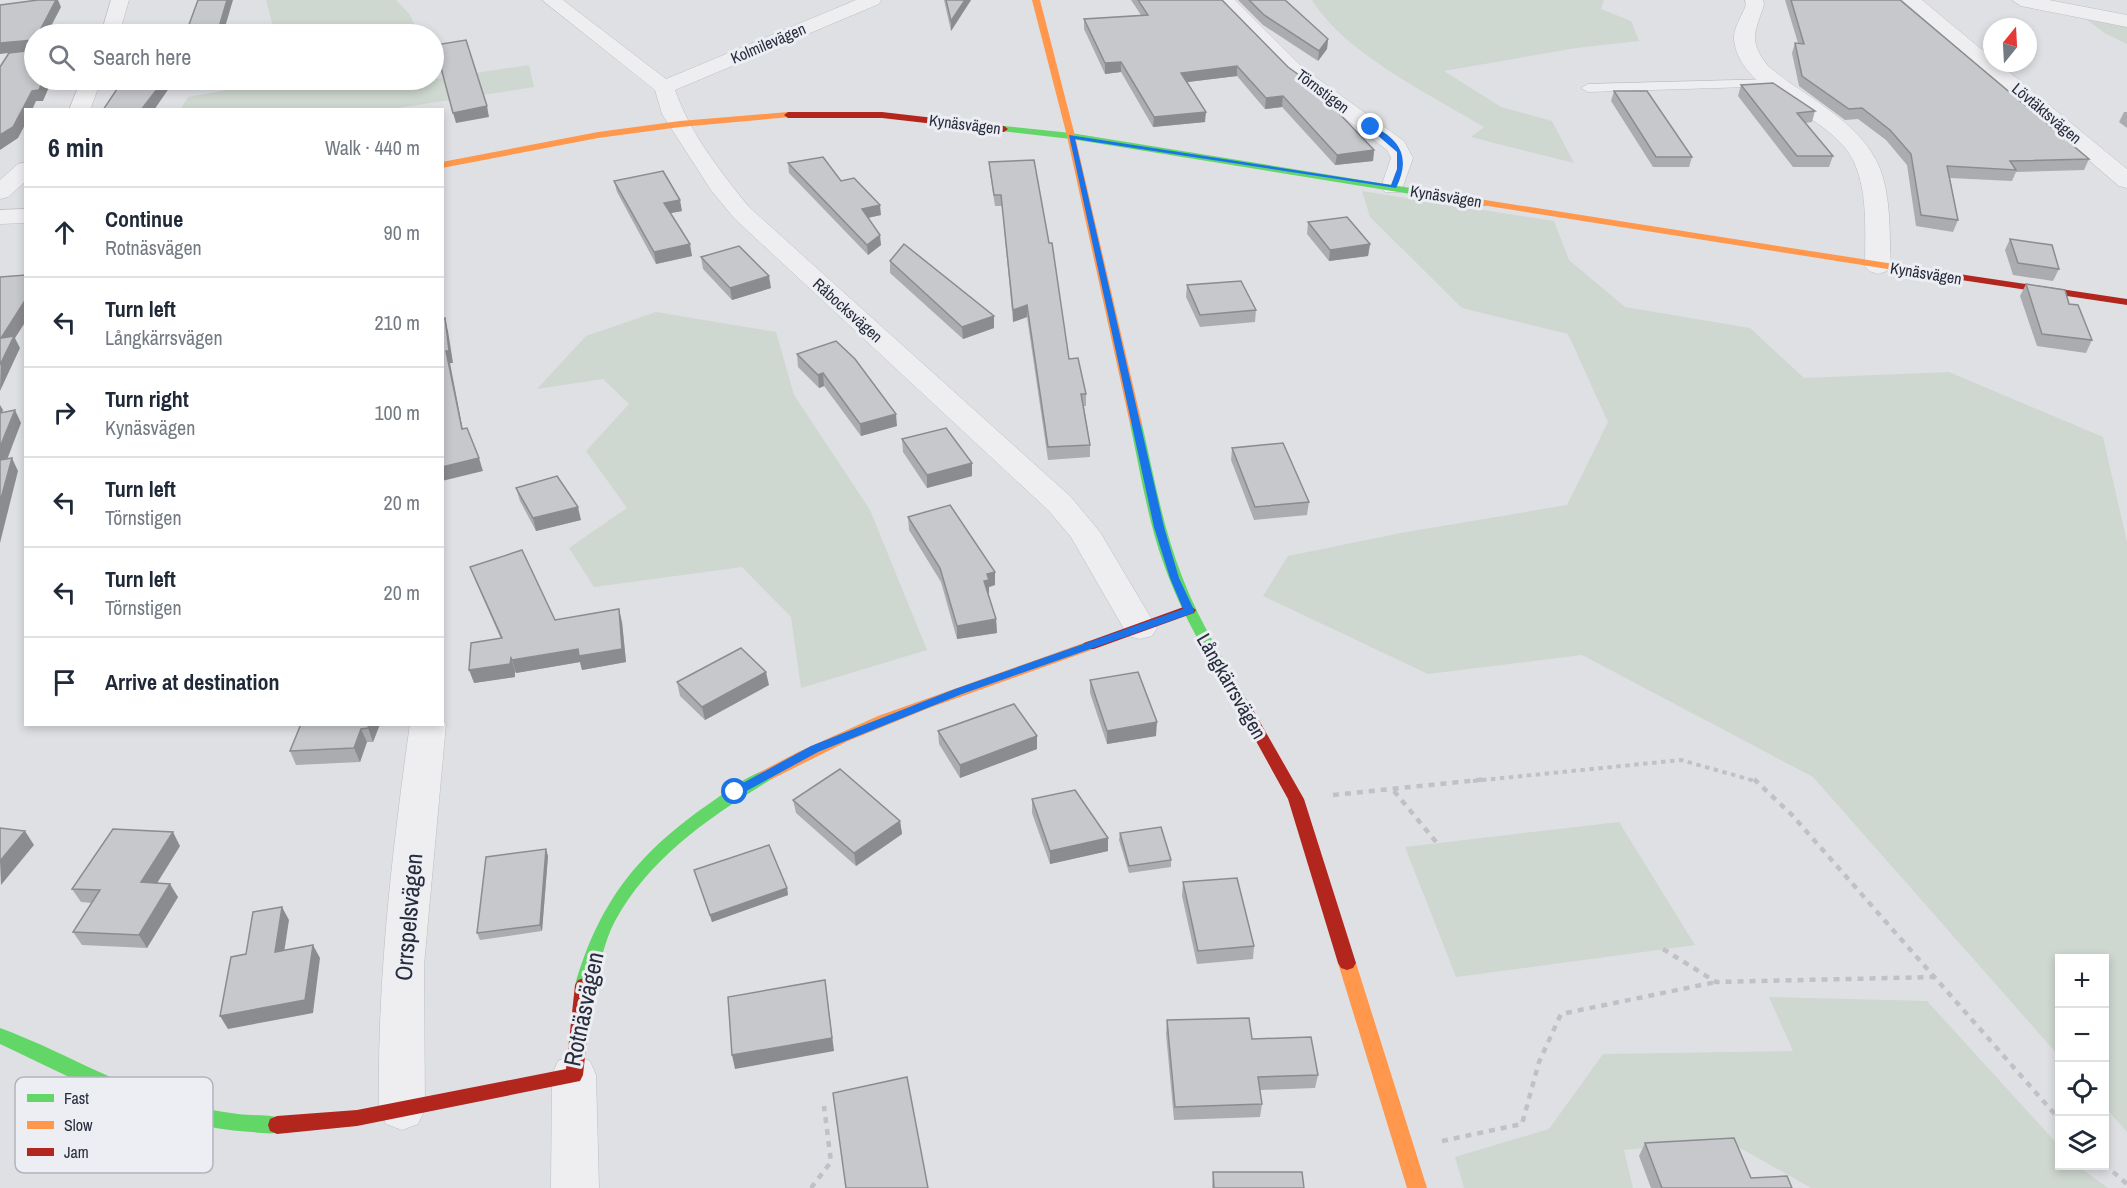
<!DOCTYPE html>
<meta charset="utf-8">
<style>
body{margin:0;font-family:"Archivo Narrow",sans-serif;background:#f2f2f3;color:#1f2937}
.controls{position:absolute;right:18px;bottom:18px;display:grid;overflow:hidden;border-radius:0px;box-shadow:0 3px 9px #0003}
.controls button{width:54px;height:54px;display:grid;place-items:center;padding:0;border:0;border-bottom:2px solid #e0e1e3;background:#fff;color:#1f2937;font:30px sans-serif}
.compass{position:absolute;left:1983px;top:18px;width:54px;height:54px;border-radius:50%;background:#fff;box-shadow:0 3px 9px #0003;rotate:18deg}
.stop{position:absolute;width:18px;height:18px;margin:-14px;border:4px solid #1a73e8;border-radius:50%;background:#fff}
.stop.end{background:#1a73e8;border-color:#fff;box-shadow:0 2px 6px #0008}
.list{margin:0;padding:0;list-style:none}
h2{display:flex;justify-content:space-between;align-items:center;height:78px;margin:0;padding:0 24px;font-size:26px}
h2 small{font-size:20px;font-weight:400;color:#747a83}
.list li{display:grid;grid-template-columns:39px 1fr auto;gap:18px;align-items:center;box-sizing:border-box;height:90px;padding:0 24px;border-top:2px solid #e0e1e3}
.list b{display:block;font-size:22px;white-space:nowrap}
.list p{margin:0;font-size:20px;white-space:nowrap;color:#747a83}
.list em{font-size:20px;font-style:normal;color:#747a83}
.icon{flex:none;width:33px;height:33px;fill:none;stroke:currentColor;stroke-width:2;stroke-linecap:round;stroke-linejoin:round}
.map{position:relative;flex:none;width:2127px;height:1188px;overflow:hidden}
.search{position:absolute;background:#fff;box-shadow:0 3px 9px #0003;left:24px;top:24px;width:420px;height:66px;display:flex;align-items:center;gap:15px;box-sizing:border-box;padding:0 21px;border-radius:33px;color:#747a83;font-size:22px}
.panel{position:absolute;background:#fff;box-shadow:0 3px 9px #0003;left:24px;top:108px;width:420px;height:618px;border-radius:0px}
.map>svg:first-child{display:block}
.green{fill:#ced7d0}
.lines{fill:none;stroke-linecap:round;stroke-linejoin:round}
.lane-casing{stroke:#bdbec2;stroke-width:1}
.street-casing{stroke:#bdbec2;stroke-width:1}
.path-far1{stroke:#c0c1c7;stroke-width:4;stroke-dasharray:4.5 4.5;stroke-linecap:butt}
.path{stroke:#c0c1c7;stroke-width:4.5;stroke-dasharray:6 6;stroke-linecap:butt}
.lane{fill:#eeeef0;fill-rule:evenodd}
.street{fill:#eeeef0;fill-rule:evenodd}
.fast{fill:#63d668;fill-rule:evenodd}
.slow{fill:#ff974d;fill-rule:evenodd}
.jam{fill:#b3261e;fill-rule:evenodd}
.wall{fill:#abacaf}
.shaded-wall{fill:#8b8c8f}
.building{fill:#c7c8cc;stroke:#8b8c8f;stroke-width:1.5}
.route{fill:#1a73e8}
.labels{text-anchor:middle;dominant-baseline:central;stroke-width:6;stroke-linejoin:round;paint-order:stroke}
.far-street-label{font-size:16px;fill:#282c3b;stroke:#eceef4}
.street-label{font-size:20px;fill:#282c3b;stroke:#eceef4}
.near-street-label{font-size:24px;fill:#282c3b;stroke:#eceef4}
.key{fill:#eceef4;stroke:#b1b4bc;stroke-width:1.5}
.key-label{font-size:16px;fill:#282c3b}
</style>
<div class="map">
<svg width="2127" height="1188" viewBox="0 0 2127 1188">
<rect width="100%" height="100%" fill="#dfe0e4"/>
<g class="green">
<polygon points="266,0 396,0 410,15 419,34 275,34"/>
<path d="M1312 0H1604L1601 9 1631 21 1639 41 1576 48 1444 71 1501 107 1552 121 1574 163 1471 137 1484 127C1431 95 1344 53 1312 0Z"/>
<polygon points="2083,17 2127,26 2127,44 2106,34"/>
<polygon points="529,65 534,87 392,109 180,110 188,97 282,80 434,80 434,67 436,79"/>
<polygon points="1362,191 1554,221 1569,260 1625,307 1750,328 1804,378 1949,372 2103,437 2127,542 2127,1132 2105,1107 2104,958 2060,958 2059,1056 1813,777 1582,655 1428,674 1263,596 1288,556 1406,532 1567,505 1608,422 1568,334 1462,308 1370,217"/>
<polygon points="656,312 776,332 794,395 870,510 927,650 801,688 791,617 742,567 594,587 569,548 627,508 586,451 629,404 603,379 537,389 586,336"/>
<polygon points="1619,822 1695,945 1456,977 1405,847"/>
<polygon points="1769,997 1927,1001 2059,1146 2060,1166 2078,1166 2108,1188 1811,1188 1726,1140 1624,1150 1633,1188 1464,1188 1455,1157 1549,1129 1603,1054 1793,1051"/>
</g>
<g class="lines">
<defs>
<polygon id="lane" points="1776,79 1783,83 1781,86 1588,92 1581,88 1588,84"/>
<g id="street">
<polygon points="111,0 129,0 119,34 101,34"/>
<path d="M542 0H563L666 79 856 0H881L879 4 675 90C690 133 721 173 750 208L1071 497 1100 532 1157 628 1152 636 1140 639 1128 636 1071 537 1049 511 734 218 711 190 662 114 655 90Z"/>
<polygon points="1215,0 1235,0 1303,68 1404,141 1413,158 1401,192 1385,192 1381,187 1391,158 1387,150 1289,76"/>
<path d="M1745 0H1763L1764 5C1755 32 1748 41 1768 66 1803 96 1854 118 1876 160 1892 191 1889 232 1891 266L1887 271 1878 274 1869 271 1865 266C1865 232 1868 193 1854 162 1832 114 1740 95 1734 40 1733 28 1742 16 1746 5Z"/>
<polygon points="1902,0 1922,0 1992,58 1992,63 1998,63 2127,169 2127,188 2119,186"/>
<polygon points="2012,0 2049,0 2127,15 2127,27 2021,6"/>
<polygon points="81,80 101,80 90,110 69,110"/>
<polygon points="26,162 26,181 8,197 0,199 0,180 18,164"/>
<polygon points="26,209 26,223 0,224 0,210"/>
<path d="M442 718 446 724 424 965 425 1109 418 1124 402 1130 386 1124 379 1109C377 980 392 852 410 724H442Z"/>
<polygon points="574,1055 590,1061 596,1075 599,1188 551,1188 552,1075 558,1061"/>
</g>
</defs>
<use href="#lane" class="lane-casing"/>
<use href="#street" class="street-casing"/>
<polyline class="path-far1" points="1473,781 1681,760 1755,781"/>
<g class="path">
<polyline points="1754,779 1792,815 2060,1120"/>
<polyline points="1394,791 1437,843"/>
<polyline points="1333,795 1488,779"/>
<polyline points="1663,949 1716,982 1935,977"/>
<polyline points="1442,1141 1522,1124 1539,1062 1561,1014 1716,982"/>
<polyline points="2104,1164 2127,1184"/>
<polyline points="811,1188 831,1162 824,1106"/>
</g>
<use href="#lane" class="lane"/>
<use href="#street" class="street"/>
<g class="fast">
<polygon points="1004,126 1071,133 1485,200 1490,203 1485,206 1071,139 1001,131 1000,129"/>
<path d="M1136 420 1142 424C1154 476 1163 529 1183 579 1201 626 1229 668 1254 712L1252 716H1242C1213 666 1182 617 1163 562 1147 517 1140 470 1130 424Z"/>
<path d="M765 770 770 772 773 776 770 780C711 816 649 858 615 921 603 943 601 968 590 990L584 992 578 990 575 985C600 899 640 851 713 801 729 790 747 776 765 770Z"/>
<path d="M0 1028C58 1049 111 1082 170 1100 192 1106 215 1111 238 1114 253 1116 269 1114 284 1119L286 1125 284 1131C274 1135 262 1133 252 1132 163 1128 79 1081 0 1044Z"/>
</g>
<g class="slow">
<polygon points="1032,0 1040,0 1075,136 1142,424 1136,428 1130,424 1067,136"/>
<polygon points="788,112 791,113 791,117 680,127 598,138 442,168 442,162 598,132 680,121"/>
<polygon points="1485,200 1932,270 1937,273 1932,276 1482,205 1480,203"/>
<polygon points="1089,641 1096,646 1094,649 929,708 848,741 770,780 760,780 757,776 760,772 798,752 878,716"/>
<polygon points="1347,956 1353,958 1356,963 1427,1188 1407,1188 1338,963 1341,958"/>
</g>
<g class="jam">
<polygon points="882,112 1004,126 1008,129 1004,132 882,118 788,118 784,115 788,112"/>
<polygon points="1932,270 2127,299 2127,305 1928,275 1927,273"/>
<polygon points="1189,605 1196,610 1194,613 1094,649 1084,649 1082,646 1084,643"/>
<polygon points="1247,707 1252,708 1304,799 1356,963 1353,968 1347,970 1341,968 1338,963 1288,799 1240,712 1242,708"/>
<polygon points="584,978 590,980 593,985 583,1075 580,1081 357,1126 277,1134 270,1131 268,1125 270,1119 277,1116 357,1110 566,1069 575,985 578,980"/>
</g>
</g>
<g class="wall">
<polygon points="944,0 971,0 951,31"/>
<polygon points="1131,0 1222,0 1288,67 1374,150 1373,161 1335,165 1282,107 1265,109 1237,76 1187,82 1205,122 1153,127 1121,72 1105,74 1084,29 1084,19 1141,15"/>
<polygon points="1238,0 1285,0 1328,39 1327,49 1318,61 1263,25"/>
<polygon points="1785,0 1900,0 2089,159 2084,170 2016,172 2012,181 1950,178 1958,220 1953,232 1916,226 1907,165 1886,140 1858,119 1845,120 1799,86 1792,53 1795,43 1798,43"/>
<polygon points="1741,85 1815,111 1812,122 1805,123 1833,156 1829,167 1793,167 1738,96"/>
<polygon points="1614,91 1692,157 1689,167 1653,167 1611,101"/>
<polygon points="2124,112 2127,112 2127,128 2119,122"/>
<polygon points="989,162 1069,359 1086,394 1086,406 1084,406 1090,445 1090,457 1048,460 1027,317 1013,322 1002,206 995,206 990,173"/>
<polygon points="788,163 841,181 881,215 868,218 881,245 868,255 789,173"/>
<polygon points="614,181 682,211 670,213 692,256 656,264 617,192"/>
<polygon points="1308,222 1370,244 1368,256 1329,261 1307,234"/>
<polygon points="2010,239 2059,269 2053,281 2013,275 2005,250"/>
<polygon points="701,257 771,288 732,300 703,269"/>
<polygon points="890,261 994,328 963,339 890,273"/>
<polygon points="2026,284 2069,304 2092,340 2086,353 2037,346 2020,296"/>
<polygon points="1187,285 1256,310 1255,322 1200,327 1186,297"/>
<polygon points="797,354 897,426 861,436 824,386 819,388 798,367"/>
<polygon points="902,439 972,476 927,488 903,452"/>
<polygon points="1232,448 1309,502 1307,515 1254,520 1231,460"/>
<polygon points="516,488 581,520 536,531 520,501"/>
<polygon points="908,517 995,572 995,585 989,587 989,593 988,593 996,619 997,633 957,639 941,582 909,530"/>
<polygon points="470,567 555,620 622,622 626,662 582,670 580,662 516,673 515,671 515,677 474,683 501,639 475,580"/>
<polygon points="1090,680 1156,736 1107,744 1090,693"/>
<polygon points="677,682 769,685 705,720 680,696"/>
<polygon points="301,724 380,724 373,742 367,742 360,762 296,765 290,751"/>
<polygon points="938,731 1037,749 960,778 939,744"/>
<polygon points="1032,799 1108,851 1050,864 1032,813"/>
<polygon points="793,800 900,821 902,834 856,866 796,813"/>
<polygon points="1120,833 1171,860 1171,867 1129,873 1119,840"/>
<polygon points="180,846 157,883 178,897 147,948 82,945 73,932 92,903 81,902 72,889"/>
<polygon points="548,856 542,931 480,940 477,933"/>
<polygon points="694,870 787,888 788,895 712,922"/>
<polygon points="1183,882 1254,946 1253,959 1197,964 1182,896"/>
<polygon points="1167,1020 1252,1039 1318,1075 1315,1088 1260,1090 1262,1104 1260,1117 1174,1120 1166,1034"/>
<polygon points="1645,1143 1751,1178 1792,1188 1651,1188 1639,1156"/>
<polygon points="1213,1172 1304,1188 1212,1188"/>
</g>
<g class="shaded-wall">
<polygon points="56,0 58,0 61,7 47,34 38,34"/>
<polygon points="227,0 233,0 223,34 217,34"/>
<polygon points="965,0 971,0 951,31 951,21"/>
<polygon points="1328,39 1327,49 1318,61 1319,51"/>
<polygon points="34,40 34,50 0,54 0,43"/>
<polygon points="1121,62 1121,72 1105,74 1105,63"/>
<polygon points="1237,66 1237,76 1180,83 1181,73"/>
<polygon points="43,80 52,80 43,101 36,101 32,110 26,110 26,123 18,138 0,150 0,135 32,91"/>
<polygon points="164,80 207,80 172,84 154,110 141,110"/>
<polygon points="1283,96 1282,107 1265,109 1266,98"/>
<polygon points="487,106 489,117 456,123 453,113"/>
<polygon points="1206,112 1205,122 1153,127 1154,117"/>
<polygon points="1374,150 1373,161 1335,165 1337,155"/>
<polygon points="680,200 682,211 666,214 664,203"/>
<polygon points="880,205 881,215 862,219 862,209"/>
<polygon points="880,235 881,245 868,255 867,245"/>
<polygon points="690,244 692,256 656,264 654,252"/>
<polygon points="1370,244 1368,256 1329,261 1330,250"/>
<polygon points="769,276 771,288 732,300 730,288"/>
<polygon points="26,299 26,321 15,338 20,348 0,391 1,338"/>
<polygon points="1027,305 1027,317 1013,322 1013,310"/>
<polygon points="994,316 994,328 963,339 962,327"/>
<polygon points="445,318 448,331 453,363 450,363 465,441 462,429 446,351"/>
<polygon points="823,373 824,386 819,388 818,375"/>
<polygon points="0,405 3,410 0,418"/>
<polygon points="15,410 21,423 2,473 0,470 0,447"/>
<polygon points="896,414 897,426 861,436 860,424"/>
<polygon points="12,458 18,471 0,543 0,502"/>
<polygon points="479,458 483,471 442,481 442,467"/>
<polygon points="972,463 972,476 927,488 927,475"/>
<polygon points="578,507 581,520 536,531 533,518"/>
<polygon points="995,572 995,585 989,587 989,593 985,594 984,581 987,574"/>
<polygon points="619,609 622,622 626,662 582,670 580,662 516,673 512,660"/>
<polygon points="996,619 997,633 957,639 957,626"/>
<polygon points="511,658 515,671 515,677 474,683 469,670"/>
<polygon points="766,672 769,685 705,720 702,707"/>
<polygon points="1157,722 1156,736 1107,744 1107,731"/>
<polygon points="369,724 380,724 373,742 368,728"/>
<polygon points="361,729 367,742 360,762 354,748"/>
<polygon points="1037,736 1037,749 960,778 960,765"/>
<polygon points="900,821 902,834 856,866 854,853"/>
<polygon points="25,831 34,845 1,885 0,861"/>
<polygon points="173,832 180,846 149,896 141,882"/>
<polygon points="1108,838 1108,851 1050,864 1050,851"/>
<polygon points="546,849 548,856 542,931 540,925"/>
<polygon points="170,884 178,897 147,948 139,935"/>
<polygon points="787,888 788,895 712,922 710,915"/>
<polygon points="282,907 289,920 282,966 275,952"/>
<polygon points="313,945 320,958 313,1013 228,1029 220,1016"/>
<polygon points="825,980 834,1051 735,1069 732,1055"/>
</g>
<g class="building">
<polygon points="38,0 56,0 38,34 34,34 34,40 0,43 0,5"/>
<polygon points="198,0 227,0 217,34 153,34 154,33 187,30"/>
<polygon points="946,0 965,0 951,21"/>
<polygon points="1138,0 1222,0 1288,67 1310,83 1374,150 1337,155 1283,96 1266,98 1237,66 1181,73 1206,112 1154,117 1121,62 1105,63 1084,19 1148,15"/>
<polygon points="1249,0 1285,0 1328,39 1319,51 1264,15"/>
<polygon points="1791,0 1900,0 2089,159 2010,161 2016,170 1947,166 1958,220 1921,215 1911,154 1890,130 1862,108 1849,109 1802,76 1795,43 1804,44"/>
<polygon points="466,40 487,106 453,113 435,45"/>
<polygon points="34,50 34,80 43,80 39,90 32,91 13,127 0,135 0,67 9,53"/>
<polygon points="123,80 164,80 141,110 103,110"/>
<polygon points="1773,83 1815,111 1797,113 1833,156 1797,156 1741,85"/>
<polygon points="1614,91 1647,91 1692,157 1656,157"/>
<polygon points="823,157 841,181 854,178 880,205 862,209 880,235 867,245 788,163"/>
<polygon points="1034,160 1049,243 1052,243 1069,359 1078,358 1086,394 1081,394 1090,445 1048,447 1027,305 1013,310 1001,195 994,195 989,162"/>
<polygon points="663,171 680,200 664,203 690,244 654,252 614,181"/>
<polygon points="1347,217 1370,244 1330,250 1308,222"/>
<polygon points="2010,239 2052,245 2059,269 2018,263"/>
<polygon points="904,244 994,316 962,327 890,261"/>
<polygon points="739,246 769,276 730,288 701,257"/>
<polygon points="26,275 26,299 1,338 14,336 0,365 0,277"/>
<polygon points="1241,281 1256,310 1200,315 1187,285"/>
<polygon points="2026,284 2065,290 2069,304 2078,305 2092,340 2042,334"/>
<polygon points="445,318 449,351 446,351 462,429 467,428 479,458 442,467 442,319"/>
<polygon points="836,341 855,359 896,414 860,424 823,373 818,375 797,354"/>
<polygon points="15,410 0,447 0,413"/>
<polygon points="946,428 972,463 927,475 902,439"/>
<polygon points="1283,443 1309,502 1255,507 1232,448"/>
<polygon points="12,458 0,502 0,460"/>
<polygon points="557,476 578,507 533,518 516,488"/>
<polygon points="950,505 995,572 987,574 989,580 984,581 996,619 957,626 940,568 908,517"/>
<polygon points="522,550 555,620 619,609 622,649 579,656 578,649 512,660 511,658 510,664 469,670 471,643 502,638 470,567"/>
<polygon points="741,648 766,672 702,707 677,682"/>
<polygon points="1138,672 1157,722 1107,731 1090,680"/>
<polygon points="1014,704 1037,736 960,765 938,731"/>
<polygon points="301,724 369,724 368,728 361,729 354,748 290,751"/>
<polygon points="840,769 900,821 854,853 793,800"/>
<polygon points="1075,790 1108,838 1050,851 1032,799"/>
<polygon points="1161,827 1171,860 1129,866 1120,833"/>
<polygon points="0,828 25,831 0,861"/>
<polygon points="113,829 173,832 141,882 170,884 139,935 73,932 100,890 72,889"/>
<polygon points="769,845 787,888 710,915 694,870"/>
<polygon points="546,849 540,925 477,933 486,857"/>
<polygon points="1237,878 1254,946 1198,951 1183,882"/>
<polygon points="282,907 275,952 313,945 305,1000 220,1016 231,957 246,954 253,912"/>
<polygon points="825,980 832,1038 732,1055 728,997"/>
<polygon points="1249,1018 1252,1039 1311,1037 1318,1075 1258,1077 1262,1104 1175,1107 1167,1020"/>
<polygon points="907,1077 928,1188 846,1188 833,1093"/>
<polygon points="1734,1138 1751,1178 1787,1176 1792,1188 1662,1188 1645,1143"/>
<polygon points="1213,1172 1302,1172 1304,1188 1214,1188"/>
</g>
<path class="route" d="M1371 125C1401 140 1411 157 1396 188L1075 139 1164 527 1179 578 1194 610 1193 613 962 694 818 752 739 795H732V789L811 746 955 689 1183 609 1170 578 1154 527 1069 135 1391 185 1397 169V152L1369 128Z"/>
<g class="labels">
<g class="far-street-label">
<text transform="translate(768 43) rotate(-23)">Kolmilevägen</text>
<text transform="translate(1323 91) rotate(37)">Törnstigen</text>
<text transform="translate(2047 113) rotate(40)">Lövtäktsvägen</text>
<text transform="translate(965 124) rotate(7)">Kynäsvägen</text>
<text transform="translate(1446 196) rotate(9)">Kynäsvägen</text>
<text transform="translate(1926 273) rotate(9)">Kynäsvägen</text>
<text transform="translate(848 310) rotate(42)">Råbocksvägen</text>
</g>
<g class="street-label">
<text transform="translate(1232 686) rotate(60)">Långkärrsvägen</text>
</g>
<g class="near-street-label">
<text transform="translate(408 917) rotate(-85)">Orrspelsvägen</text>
<text transform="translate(583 1009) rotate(-78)">Rotnäsvägen</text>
</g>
</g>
<rect x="15" y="1077" width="198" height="96" rx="9" class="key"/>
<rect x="27" y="1094" width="27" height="8" fill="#63d668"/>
<rect x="27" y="1121" width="27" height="8" fill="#ff974d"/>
<rect x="27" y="1148" width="27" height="8" fill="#b3261e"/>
<g class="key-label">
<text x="64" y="1104">Fast</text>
<text x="64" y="1131">Slow</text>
<text x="64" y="1158">Jam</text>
</g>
</svg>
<div class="controls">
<button>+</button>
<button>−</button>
<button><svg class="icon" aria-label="locate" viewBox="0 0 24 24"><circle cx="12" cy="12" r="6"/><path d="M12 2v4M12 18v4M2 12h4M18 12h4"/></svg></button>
<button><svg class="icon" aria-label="layers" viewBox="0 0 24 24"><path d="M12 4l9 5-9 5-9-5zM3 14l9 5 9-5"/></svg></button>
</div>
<svg class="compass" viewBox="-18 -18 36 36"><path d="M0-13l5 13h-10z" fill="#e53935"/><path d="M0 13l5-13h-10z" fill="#747a83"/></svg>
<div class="stop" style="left:735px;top:792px"></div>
<div class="stop end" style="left:1371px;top:127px"></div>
<div class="search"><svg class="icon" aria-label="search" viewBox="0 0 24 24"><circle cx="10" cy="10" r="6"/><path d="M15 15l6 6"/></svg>Search here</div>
<section class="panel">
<h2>6 min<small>Walk · 440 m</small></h2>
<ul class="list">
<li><svg class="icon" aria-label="ahead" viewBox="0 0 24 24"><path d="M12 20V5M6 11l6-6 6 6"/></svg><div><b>Continue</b><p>Rotnäsvägen</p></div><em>90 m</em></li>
<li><svg class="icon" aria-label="left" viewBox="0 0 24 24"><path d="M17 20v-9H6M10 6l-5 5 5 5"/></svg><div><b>Turn left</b><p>Långkärrsvägen</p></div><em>210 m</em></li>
<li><svg class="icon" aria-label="right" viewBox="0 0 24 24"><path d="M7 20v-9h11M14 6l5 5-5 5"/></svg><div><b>Turn right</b><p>Kynäsvägen</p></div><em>100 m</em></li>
<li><svg class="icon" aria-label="left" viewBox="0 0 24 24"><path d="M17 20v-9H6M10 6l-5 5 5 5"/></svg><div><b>Turn left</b><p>Törnstigen</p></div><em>20 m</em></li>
<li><svg class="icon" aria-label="left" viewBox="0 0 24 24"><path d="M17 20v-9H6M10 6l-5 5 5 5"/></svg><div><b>Turn left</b><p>Törnstigen</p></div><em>20 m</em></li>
<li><svg class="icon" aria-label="arrive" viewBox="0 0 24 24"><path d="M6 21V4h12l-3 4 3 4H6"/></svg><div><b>Arrive at destination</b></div></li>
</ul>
</section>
</div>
